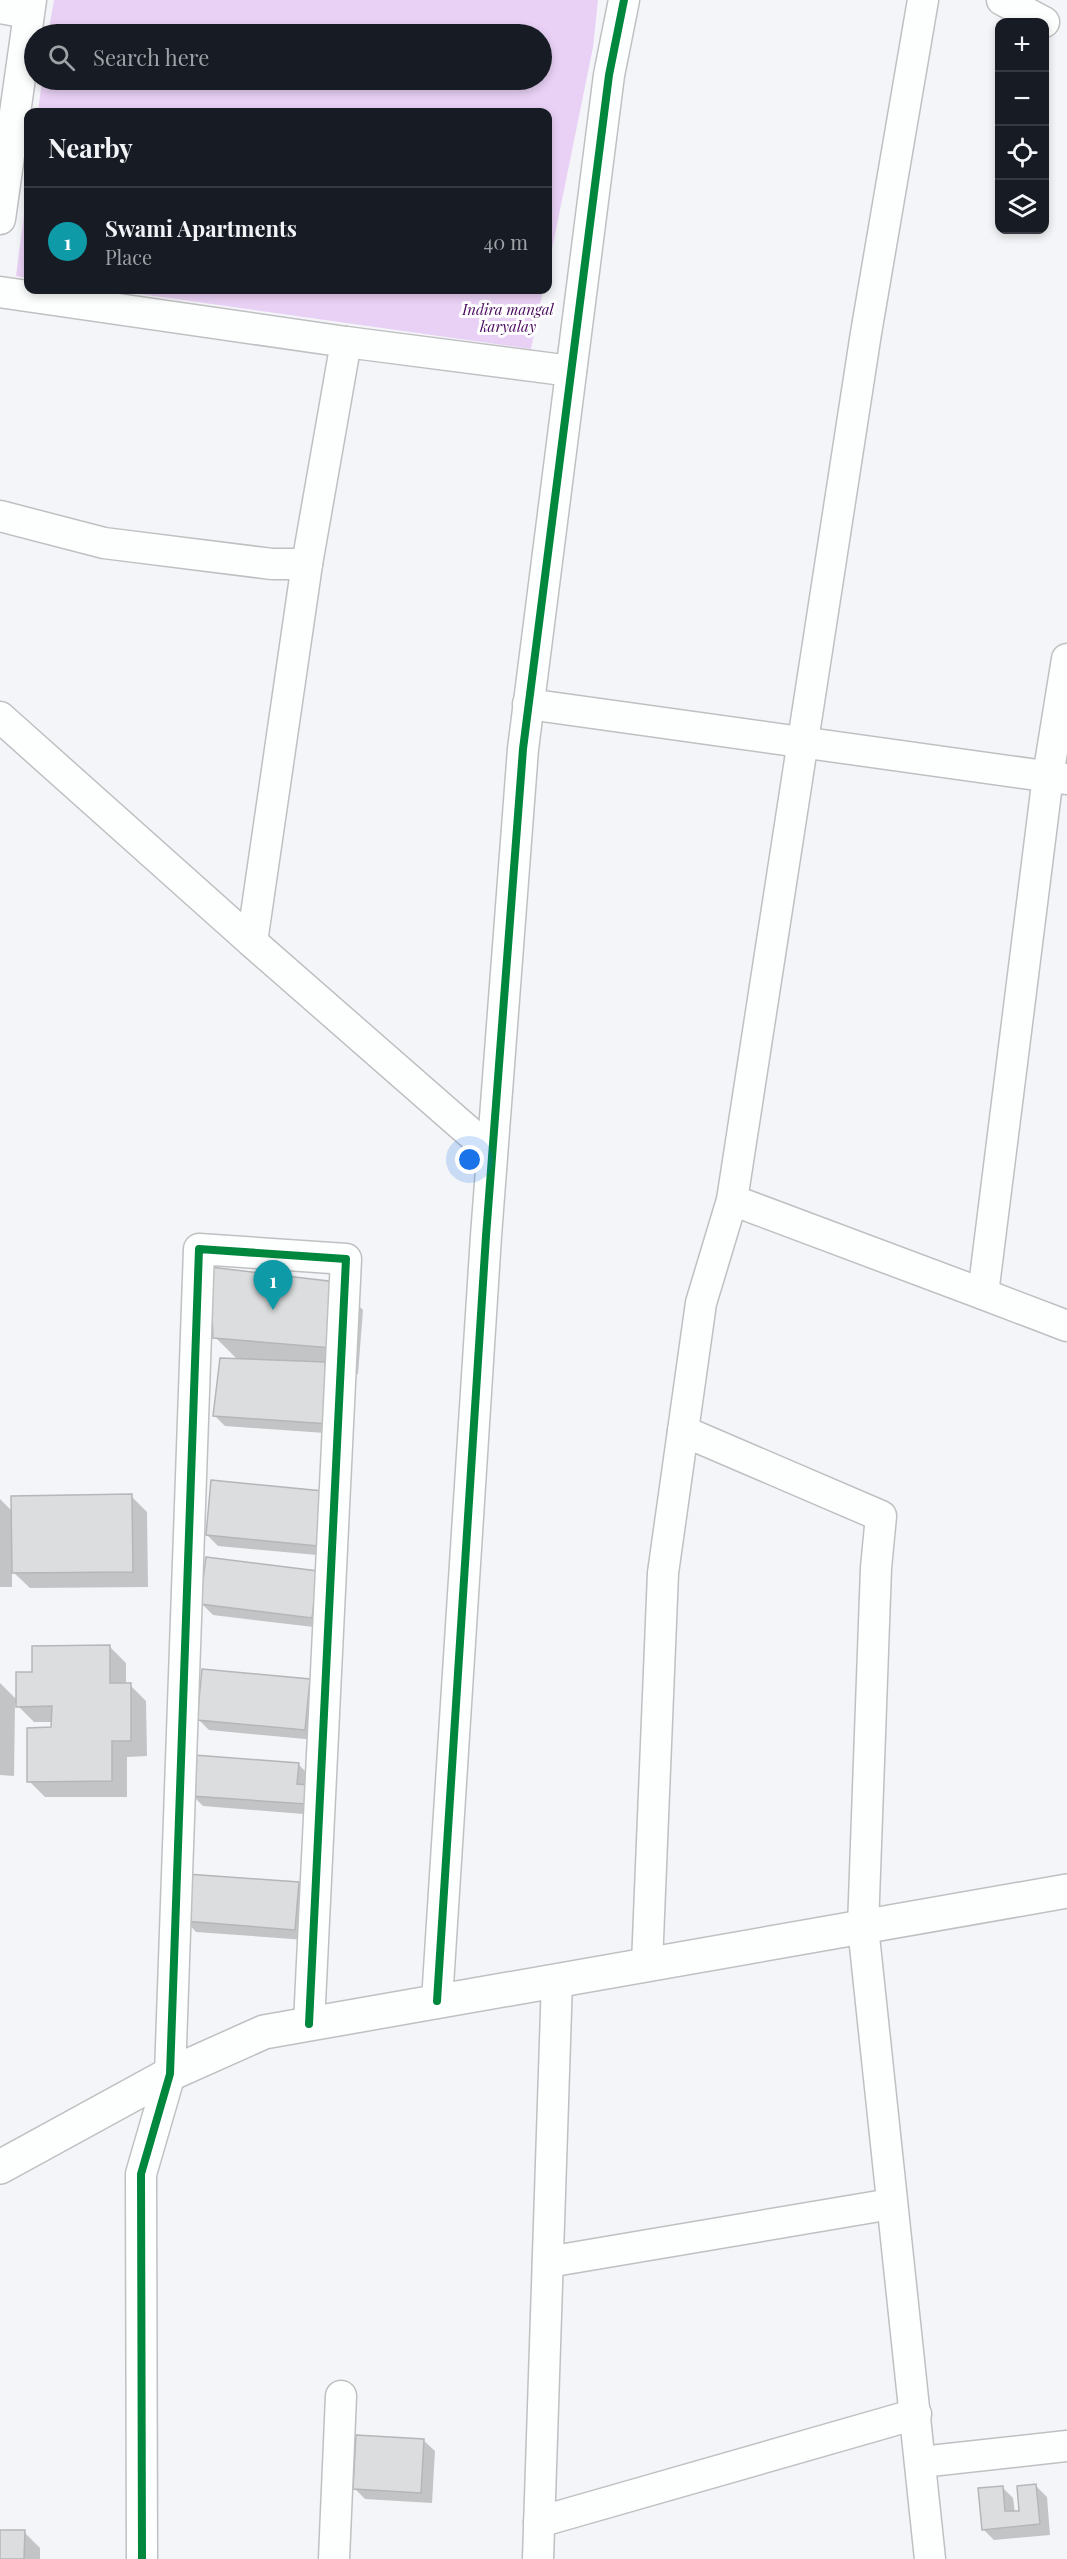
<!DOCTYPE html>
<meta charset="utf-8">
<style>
body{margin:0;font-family:"Playfair Display",serif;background:#20242c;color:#f1f3f6}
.controls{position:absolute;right:18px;top:18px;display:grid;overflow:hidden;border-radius:12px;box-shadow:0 3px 9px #0003}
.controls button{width:54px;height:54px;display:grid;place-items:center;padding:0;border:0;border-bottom:2px solid #363941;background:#171b24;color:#f1f3f6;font:30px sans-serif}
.you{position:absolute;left:470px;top:1160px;width:21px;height:21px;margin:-15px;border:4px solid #fff;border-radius:50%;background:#1a73e8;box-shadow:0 0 0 9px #1a73e833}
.badge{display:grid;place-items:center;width:39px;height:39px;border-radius:50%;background:#db2777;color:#fff;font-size:20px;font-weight:700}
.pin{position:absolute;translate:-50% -50px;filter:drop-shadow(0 2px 3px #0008)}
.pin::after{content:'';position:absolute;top:32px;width:21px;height:18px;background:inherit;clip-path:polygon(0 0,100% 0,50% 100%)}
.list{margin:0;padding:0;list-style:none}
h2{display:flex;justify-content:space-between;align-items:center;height:78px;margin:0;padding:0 24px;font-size:26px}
h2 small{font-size:20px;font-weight:400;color:#9ea1a6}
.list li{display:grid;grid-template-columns:39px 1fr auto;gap:18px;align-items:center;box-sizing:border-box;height:108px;padding:0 24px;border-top:2px solid #363941}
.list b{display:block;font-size:22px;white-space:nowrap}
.list p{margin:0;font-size:20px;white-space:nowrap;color:#9ea1a6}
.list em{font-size:20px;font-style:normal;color:#9ea1a6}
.icon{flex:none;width:33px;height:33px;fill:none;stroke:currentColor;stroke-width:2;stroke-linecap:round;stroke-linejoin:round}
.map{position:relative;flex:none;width:1067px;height:2559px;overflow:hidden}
.search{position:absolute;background:#171b24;box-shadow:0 3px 9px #0003;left:24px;top:24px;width:528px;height:66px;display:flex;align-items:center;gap:15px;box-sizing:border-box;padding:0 21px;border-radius:33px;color:#9ea1a6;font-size:22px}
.panel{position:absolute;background:#171b24;box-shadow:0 3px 9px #0003;left:24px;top:108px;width:528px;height:186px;border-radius:12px}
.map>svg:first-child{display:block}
.green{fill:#e9d1f5}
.shadow{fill:#0003}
.building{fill:#dcdddf;stroke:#b5b6b8;stroke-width:1.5}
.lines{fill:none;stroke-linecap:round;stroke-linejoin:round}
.minor-casing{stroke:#bfc0c2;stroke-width:33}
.tertiary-casing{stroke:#bfc0c2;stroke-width:36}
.minor{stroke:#fdfefe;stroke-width:30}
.tertiary{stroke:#fdfefe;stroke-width:33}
.cycleway-casing{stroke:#fff;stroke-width:11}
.cycleway{stroke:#00873e;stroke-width:8}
.labels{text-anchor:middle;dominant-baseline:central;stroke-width:6;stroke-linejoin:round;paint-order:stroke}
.park-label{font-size:15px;font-style:italic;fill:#4a0a5e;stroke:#fff}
</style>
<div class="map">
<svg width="1067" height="2559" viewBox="0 0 1067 2559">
<rect width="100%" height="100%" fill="#f4f5f8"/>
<g class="green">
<polygon points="54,0 598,0 593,47 548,269 548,112 38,112 42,80 542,80 542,34 48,34"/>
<polygon points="28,185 28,278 16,276"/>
<polygon points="112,290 543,290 531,349"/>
</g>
<g class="shadow">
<polygon points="337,1284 363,1310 358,1374 333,1372 339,1434 225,1426 214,1415 238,1360 215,1337"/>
<polygon points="322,1492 328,1556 218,1546 207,1535"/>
<polygon points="131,1496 147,1512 148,1587 30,1588 12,1571 12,1587 0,1587 0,1499 13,1512"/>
<polygon points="317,1572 322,1628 213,1615 202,1604"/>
<polygon points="110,1647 126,1663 126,1684 130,1685 146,1701 147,1756 127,1757 127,1797 45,1797 29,1781 53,1729 53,1722 34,1722 15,1703 14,1776 0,1775 0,1683 17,1700 33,1673"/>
<polygon points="309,1680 320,1691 316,1740 209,1730 198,1719"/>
<polygon points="298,1764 309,1775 316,1815 203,1806 192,1795"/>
<polygon points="299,1884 310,1895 306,1940 196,1932 185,1920"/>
<polygon points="423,2440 435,2451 432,2503 365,2499 354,2488"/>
<polygon points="1036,2486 1047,2497 1050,2535 994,2540 983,2529 1002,2487 1013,2498 1015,2513 1021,2512"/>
<polygon points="0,2531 24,2532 40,2548 40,2559 0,2559"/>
</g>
<g class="building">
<polygon points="210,1267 337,1282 332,1348 213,1338"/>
<polygon points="220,1358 325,1362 329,1424 213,1416"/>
<polygon points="211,1480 323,1491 318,1546 206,1535"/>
<polygon points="132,1494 133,1572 12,1573 11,1496"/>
<polygon points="206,1557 318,1571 312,1618 200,1604"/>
<polygon points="110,1645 110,1683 131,1683 131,1741 112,1741 112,1781 27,1782 27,1728 51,1727 52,1706 16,1707 16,1672 32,1672 32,1646"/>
<polygon points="202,1669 310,1679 305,1730 197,1720"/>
<polygon points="194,1755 299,1763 297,1784 307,1785 306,1804 191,1796"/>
<polygon points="187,1874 299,1882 295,1930 184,1921"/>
<polygon points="356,2435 424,2439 421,2493 353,2489"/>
<polygon points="1036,2484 1040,2524 982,2530 978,2488 1003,2486 1005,2511 1019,2511 1017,2486"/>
<polygon points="0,2530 25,2530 24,2559 0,2559"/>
</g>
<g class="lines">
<defs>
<g id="minor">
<polyline points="923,0 866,333 732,1200 983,1294"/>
<polyline points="1002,0 1044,22"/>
<polyline points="0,8 28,13"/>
<polyline points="0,219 31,0"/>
<polyline points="0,292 346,342 307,564 272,564 104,543 0,516"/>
<polyline points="346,342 571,371"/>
<polyline points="1067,659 1048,776 983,1294 1067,1326"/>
<polyline points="528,704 1066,779"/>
<polyline points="0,717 252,942 307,564"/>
<polyline points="252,942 492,1152"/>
<polyline points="683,1431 881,1516 876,1568 863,1927 930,2559"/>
<polyline points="647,1964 663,1573 701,1303 732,1200"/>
<polyline points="437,2001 486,1236 523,749 609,75 624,0"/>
<polyline points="548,2262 891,2204"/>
<polyline points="921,2462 1067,2446"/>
<polyline points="539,2522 916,2414"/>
<polyline points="142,2559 141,2174 170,2074 199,1249 346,1259 309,2024"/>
<polyline points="334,2559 341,2396"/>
<polyline points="538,2559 557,1980"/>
</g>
<polyline id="tertiary" points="0,2167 170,2074 264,2032 1067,1891"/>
</defs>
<use href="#minor" class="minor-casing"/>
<use href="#tertiary" class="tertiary-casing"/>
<use href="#minor" class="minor"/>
<use href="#tertiary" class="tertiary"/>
<defs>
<g id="cycleway">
<polyline points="437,2001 486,1236 523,749 609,75 624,0"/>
<polyline points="142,2559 141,2174 170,2074 199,1249 346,1259 309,2024"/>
</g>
</defs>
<use href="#cycleway" class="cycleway-casing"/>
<use href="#cycleway" class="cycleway"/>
</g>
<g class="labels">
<g class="park-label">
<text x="508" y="309">Indira mangal<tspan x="508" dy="17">karyalay</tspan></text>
</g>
</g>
</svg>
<div class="controls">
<button>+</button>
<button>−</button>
<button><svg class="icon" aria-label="locate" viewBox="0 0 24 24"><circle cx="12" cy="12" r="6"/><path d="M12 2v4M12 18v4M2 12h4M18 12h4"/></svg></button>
<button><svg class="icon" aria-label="layers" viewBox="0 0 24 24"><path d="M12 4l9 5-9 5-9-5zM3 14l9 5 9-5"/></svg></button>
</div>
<div class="you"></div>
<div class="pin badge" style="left:273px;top:1310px;background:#0f9aa8">1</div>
<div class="search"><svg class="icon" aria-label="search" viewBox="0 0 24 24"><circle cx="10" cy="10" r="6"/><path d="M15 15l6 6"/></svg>Search here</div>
<section class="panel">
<h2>Nearby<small></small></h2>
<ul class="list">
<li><span class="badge" style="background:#0f9aa8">1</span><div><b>Swami Apartments</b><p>Place</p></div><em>40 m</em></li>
</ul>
</section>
</div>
